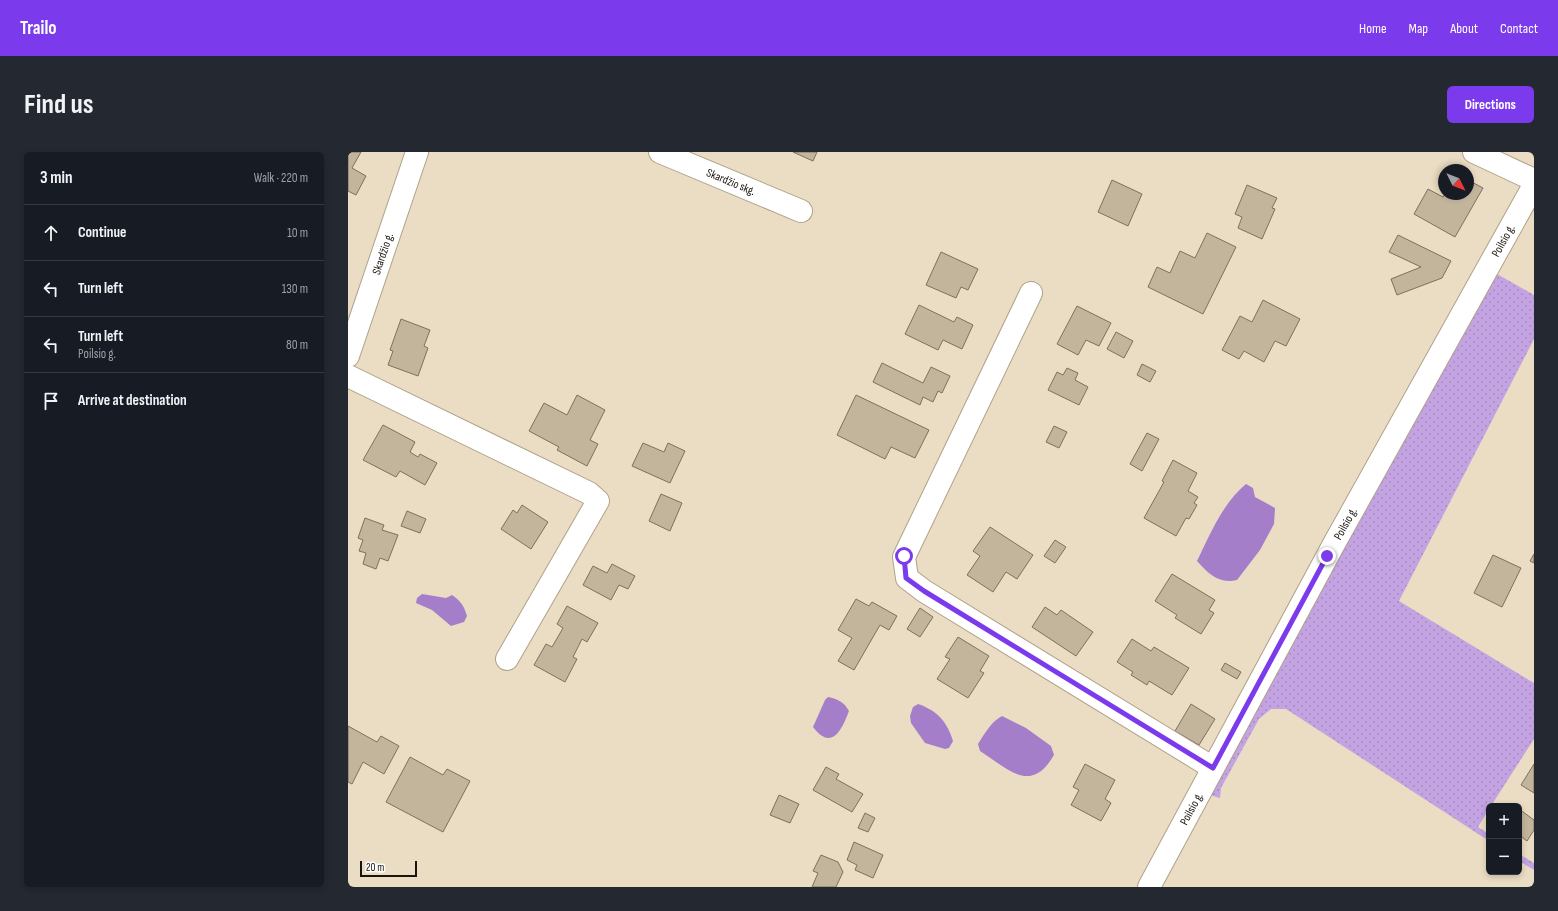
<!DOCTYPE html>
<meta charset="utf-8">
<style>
body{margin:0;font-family:"Sofia Sans Condensed",sans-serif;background:#242831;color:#f1f3f6}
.controls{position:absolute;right:12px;bottom:12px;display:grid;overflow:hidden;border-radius:6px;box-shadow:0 2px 6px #0003}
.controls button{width:36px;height:36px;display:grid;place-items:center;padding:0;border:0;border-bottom:1px solid #363941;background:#171b24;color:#f1f3f6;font:20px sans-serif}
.compass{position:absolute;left:1090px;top:12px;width:36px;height:36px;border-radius:50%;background:#171b24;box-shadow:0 2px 6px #0003;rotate:132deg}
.scale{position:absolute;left:12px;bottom:10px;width:57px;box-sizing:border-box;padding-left:4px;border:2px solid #1a150c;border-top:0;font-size:11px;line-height:14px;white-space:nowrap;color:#1a150c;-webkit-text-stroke:3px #fff;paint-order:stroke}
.stop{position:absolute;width:12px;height:12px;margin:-9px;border:3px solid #7c3aed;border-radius:50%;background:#fff}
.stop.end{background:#7c3aed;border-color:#fff;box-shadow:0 1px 4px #0008}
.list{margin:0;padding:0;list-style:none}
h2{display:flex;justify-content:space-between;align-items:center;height:52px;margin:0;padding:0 16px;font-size:17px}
h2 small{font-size:13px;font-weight:400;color:#9ea1a6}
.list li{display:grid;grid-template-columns:26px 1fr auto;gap:12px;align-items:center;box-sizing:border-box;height:56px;padding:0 16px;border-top:1px solid #363941}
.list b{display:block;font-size:15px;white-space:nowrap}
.list p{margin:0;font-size:13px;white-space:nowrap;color:#9ea1a6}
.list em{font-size:13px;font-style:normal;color:#9ea1a6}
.icon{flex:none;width:22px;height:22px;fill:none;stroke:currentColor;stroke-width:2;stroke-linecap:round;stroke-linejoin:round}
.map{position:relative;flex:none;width:1186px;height:735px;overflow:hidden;border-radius:6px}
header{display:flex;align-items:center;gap:24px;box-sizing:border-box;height:56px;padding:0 20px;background:#7c3aed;color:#fff}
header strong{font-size:19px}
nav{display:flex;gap:22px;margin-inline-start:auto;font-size:14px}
.intro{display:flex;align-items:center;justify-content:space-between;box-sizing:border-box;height:96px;padding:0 24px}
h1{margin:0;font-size:28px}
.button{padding:10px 18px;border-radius:6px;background:#7c3aed;color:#fff;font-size:14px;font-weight:700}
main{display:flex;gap:24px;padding:0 24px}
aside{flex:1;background:#171b24;border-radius:6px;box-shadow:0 2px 6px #0003}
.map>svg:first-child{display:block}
.grass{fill:url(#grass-dots)}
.water{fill:#a57ec9}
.building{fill:#c3b59c;stroke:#7e705a}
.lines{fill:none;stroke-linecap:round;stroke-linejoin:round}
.minor-casing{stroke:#b0a28a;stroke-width:24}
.minor{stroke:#fff;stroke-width:22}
.route{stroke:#7c3aed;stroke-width:5}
.labels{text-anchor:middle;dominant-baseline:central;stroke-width:3;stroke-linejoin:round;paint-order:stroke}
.street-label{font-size:12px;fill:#1a150c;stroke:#fff}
</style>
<header>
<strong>Trailo</strong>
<nav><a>Home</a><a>Map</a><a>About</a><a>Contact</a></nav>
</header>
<div class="intro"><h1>Find us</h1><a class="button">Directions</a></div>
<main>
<aside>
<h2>3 min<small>Walk · 220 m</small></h2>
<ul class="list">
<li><svg class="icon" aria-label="ahead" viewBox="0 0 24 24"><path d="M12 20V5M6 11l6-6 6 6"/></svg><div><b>Continue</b></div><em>10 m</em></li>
<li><svg class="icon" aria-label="left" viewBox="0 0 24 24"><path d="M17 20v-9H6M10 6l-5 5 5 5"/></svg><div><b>Turn left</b></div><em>130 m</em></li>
<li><svg class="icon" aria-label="left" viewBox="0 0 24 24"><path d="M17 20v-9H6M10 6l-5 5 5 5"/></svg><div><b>Turn left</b><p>Poilsio g.</p></div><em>80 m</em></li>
<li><svg class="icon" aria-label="arrive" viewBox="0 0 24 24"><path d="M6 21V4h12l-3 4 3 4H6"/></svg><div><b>Arrive at destination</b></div></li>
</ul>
</aside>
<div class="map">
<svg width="1186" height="735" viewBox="0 0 1186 735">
<defs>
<pattern id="grass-dots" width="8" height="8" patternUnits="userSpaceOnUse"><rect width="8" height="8" fill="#c3a3e2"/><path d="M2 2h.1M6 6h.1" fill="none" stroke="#a78bc1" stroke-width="1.8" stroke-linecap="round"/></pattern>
</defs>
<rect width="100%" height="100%" fill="#ebddc3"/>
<g class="grass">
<polygon points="1149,122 1186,143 1186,187 1051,449 1186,531 1186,587 1143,654 1141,654 1141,657 1130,675 1141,682 1141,689 938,557 923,557 911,567 873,636 872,646 862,643 984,417"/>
<polygon points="1171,702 1186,711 1186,718 1171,709"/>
</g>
<g class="water">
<path d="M898 332 905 336 907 345 927 356 926 372 912 398 889 428C870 432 861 422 849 409 862 382 875 351 898 332Z"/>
<path d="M74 442 98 446 104 443C113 449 116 454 119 464L116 470 103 474 84 458 68 451 69 446Z"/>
<path d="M480 545C490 547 496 550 501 559 494 577 484 600 465 575L477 548Z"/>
<path d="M570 552C590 559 599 570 605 589L601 596 597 597 577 591 563 571 562 564 565 555Z"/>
<path d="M654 564 678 576 703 594 706 603C683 643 660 617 632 599L630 592C637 581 643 570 654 564Z"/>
</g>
<g class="building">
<polygon points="0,0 13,0 4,16 18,24 8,43 0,39"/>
<polygon points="445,0 469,0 465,9"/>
<polygon points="764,28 794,42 780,74 750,60"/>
<polygon points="1120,28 1135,36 1107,85 1066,62 1080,37 1095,45 1097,42 1120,42"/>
<polygon points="899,33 929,46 924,56 927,57 914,87 890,76 894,65 887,62"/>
<polygon points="859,81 888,95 855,162 800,135 809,115 822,121 832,99 847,106"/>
<polygon points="1050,83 1103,109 1094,126 1049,143 1043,127 1073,115 1041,100"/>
<polygon points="593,100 630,117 620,138 613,135 608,146 578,133"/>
<polygon points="915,148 952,167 938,194 927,189 916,210 896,199 891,207 874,198 892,164 904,170"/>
<polygon points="571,153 606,170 609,165 625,173 614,197 595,188 590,198 557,182"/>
<polygon points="729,154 763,171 751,194 738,188 730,203 709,192"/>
<polygon points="53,167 82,178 76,194 80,196 70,224 40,213 45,199 42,198"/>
<polygon points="768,180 785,189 776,206 759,197"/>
<polygon points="534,211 575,231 583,215 602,224 594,241 590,239 585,250 575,245 572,253 525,230"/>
<polygon points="794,212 808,219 802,230 789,223"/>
<polygon points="719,216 730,221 727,228 740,235 731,253 700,238 709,220 715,223"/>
<polygon points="229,243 257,258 242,288 250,292 239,314 209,298 211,295 181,279 196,251 219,263"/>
<polygon points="508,243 581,278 567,306 543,295 537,307 489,283"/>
<polygon points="35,273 67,290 62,300 70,305 72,302 89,311 77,333 52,319 48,325 15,308"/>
<polygon points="706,274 719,280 711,296 698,290"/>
<polygon points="799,281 811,287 794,319 782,312"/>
<polygon points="295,291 316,300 320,291 337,299 322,331 284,314"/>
<polygon points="825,308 849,321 840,339 850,345 846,351 849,353 841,367 838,366 828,384 796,366 816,330 814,329"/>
<polygon points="313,342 334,351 322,379 301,369"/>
<polygon points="174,353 200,370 183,397 153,377 165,358 169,361"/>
<polygon points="59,359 78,367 72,381 53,374"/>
<polygon points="17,366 36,373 34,378 50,383 40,409 32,406 28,417 15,412 18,401 11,399 15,388 10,386"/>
<polygon points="642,375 685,403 669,427 658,420 645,440 619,423 632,404 625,399"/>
<polygon points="707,388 718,395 707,411 696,404"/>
<polygon points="1186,402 1186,411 1182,409"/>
<polygon points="1145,403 1173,416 1154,455 1126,441"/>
<polygon points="264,412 287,424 280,437 271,433 263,448 235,433 245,414 259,421"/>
<polygon points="824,422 867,448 861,458 866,461 853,482 827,466 829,463 807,449"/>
<polygon points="508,447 521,454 524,450 549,464 541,478 532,473 506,518 490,509 504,486 490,478"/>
<polygon points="219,454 250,471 239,490 234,487 225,505 229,507 217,530 186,513 198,492 204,495 215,476 209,472"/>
<polygon points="697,455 709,463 713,458 745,480 728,504 684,475"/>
<polygon points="572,456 585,465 572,485 559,477"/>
<polygon points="610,485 641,504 632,519 636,521 620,546 589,527 602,507 597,505"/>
<polygon points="784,487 803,499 806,495 841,516 824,543 801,529 799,533 783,523 785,520 769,510"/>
<polygon points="877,511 893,520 889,527 873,518"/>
<polygon points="843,552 867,567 851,593 827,579"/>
<polygon points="0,574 29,590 33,584 51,594 36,622 15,610 4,632 0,630"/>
<polygon points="62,605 95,623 99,617 122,629 95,680 38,650"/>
<polygon points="737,612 767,628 757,647 763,651 753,669 723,653 731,638 725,635"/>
<polygon points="1186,612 1186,641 1173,633"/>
<polygon points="478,615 491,622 488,627 515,642 504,660 465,638"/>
<polygon points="431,643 451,652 442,671 422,663"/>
<polygon points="1171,657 1186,668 1186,678 1179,689 1171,683"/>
<polygon points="517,661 527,666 520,680 510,676"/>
<polygon points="506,690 535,703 525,726 507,718 509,713 499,708"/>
<polygon points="473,703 490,710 495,720 488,735 464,735 470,721 465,719"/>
</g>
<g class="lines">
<defs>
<g id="minor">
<path id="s1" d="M312 0 453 59"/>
<polyline points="1126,0 1186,28"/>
<polyline points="683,141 556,405 559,426 576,439 865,616"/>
<path id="s2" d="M0 204 69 0"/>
<polyline points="0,224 241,341 250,349 159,507"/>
<path id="s3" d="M801 735 987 390 1186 33"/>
</g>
</defs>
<use href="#minor" class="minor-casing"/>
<use href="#minor" class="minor"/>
</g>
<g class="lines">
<polyline class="route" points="556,404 558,426 576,439 865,616 979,404"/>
</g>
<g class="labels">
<g class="street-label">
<text stroke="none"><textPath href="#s1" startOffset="77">Skardžio skg.</textPath></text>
<text stroke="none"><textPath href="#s3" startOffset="737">Poilsio g.</textPath></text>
<text stroke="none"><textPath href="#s2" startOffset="108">Skardžio g.</textPath></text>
<text stroke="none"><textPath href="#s3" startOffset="413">Poilsio g.</textPath></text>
<text stroke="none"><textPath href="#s3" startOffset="89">Poilsio g.</textPath></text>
</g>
</g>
</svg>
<div class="controls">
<button>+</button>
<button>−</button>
</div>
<svg class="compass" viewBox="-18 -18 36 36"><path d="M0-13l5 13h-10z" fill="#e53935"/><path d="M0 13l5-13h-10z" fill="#9ea1a6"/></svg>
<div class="scale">20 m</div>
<div class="stop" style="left:556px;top:404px"></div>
<div class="stop end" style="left:979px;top:404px"></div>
</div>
</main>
